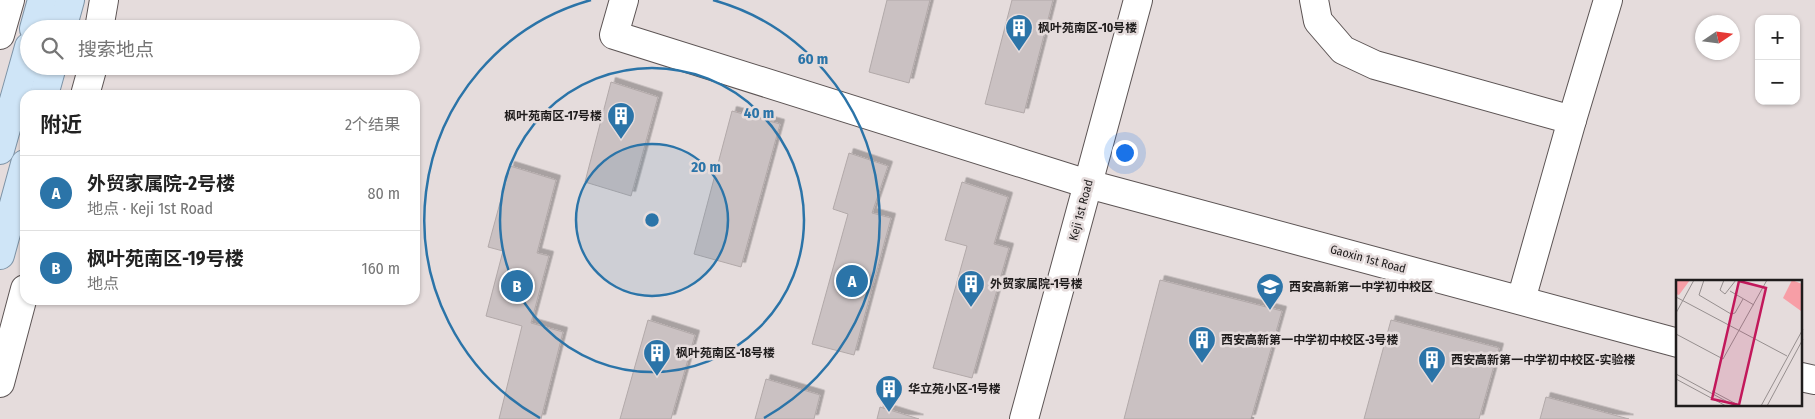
<!DOCTYPE html>
<html lang="zh">
<meta charset="utf-8">
<style>
body{margin:0;font-family:"Fira Sans Condensed","Noto Sans SC",sans-serif;background:#f6f6f6;color:#222}
.controls{position:absolute;right:15px;top:15px;display:grid;overflow:hidden;border-radius:10px;box-shadow:0 1px 4px #0004}
.controls button{width:45px;height:45px;display:grid;place-items:center;padding:0;border:0;border-bottom:1px solid #e0e0e0;background:#fff;color:#222;font:25px sans-serif}
.compass{position:absolute;left:1695px;top:15px;width:45px;height:45px;border-radius:50%;background:#fff;box-shadow:0 1px 4px #0004;rotate:77deg}
.you{position:absolute;left:1124px;top:152px;width:18px;height:18px;margin:-12px;border:4px solid #fff;border-radius:50%;background:#1a73e8;box-shadow:0 0 0 8px #1a73e833}
.badge{display:grid;place-items:center;width:32px;height:32px;border-radius:50%;background:#2b74a8;color:#fff;font-size:16px;font-weight:700}
.pin{position:absolute;translate:-50% -50%;border:2px solid #fff;box-shadow:0 1px 5px #0006}
.list{margin:0;padding:0;list-style:none}
h2{display:flex;justify-content:space-between;align-items:center;height:65px;margin:0;padding:0 20px;font-size:21px}
h2 small{font-size:16px;font-weight:400;color:#767676}
.list li{display:grid;grid-template-columns:32px 1fr auto;gap:15px;align-items:center;box-sizing:border-box;height:75px;padding:0 20px;border-top:1px solid #e0e0e0}
.list b{display:block;font-size:19px;white-space:nowrap}
.list p{margin:0;font-size:16px;white-space:nowrap;color:#767676}
.list em{font-size:16px;font-style:normal;color:#767676}
.icon{flex:none;width:28px;height:28px;fill:none;stroke:currentColor;stroke-width:2;stroke-linecap:round;stroke-linejoin:round}
.map{position:relative;flex:none;width:1815px;height:419px;overflow:hidden}
.search{position:absolute;background:#fff;box-shadow:0 1px 4px #0004;left:20px;top:20px;width:400px;height:55px;display:flex;align-items:center;gap:12px;box-sizing:border-box;padding:0 18px;border-radius:28px;color:#767676;font-size:19px}
.panel{position:absolute;background:#fff;box-shadow:0 1px 4px #0004;left:20px;top:90px;width:400px;height:215px;border-radius:15px}
.map>svg:first-child{display:block}
.building{fill:#cac1c2;stroke:#b2a9a9;filter:url(#shadow)}
.lines{fill:none;stroke-linecap:round;stroke-linejoin:round}
.minor-casing{stroke:#5c5454;stroke-width:30}
.major-casing{stroke:#7d93a6;stroke-width:30}
.path{stroke:#a29b9b;stroke-width:3;stroke-dasharray:4 4;stroke-linecap:butt}
.minor{stroke:#fff;stroke-width:28}
.major{stroke:#cfe5f7;stroke-width:28}
.ring{fill:none;stroke:#2b74a8;stroke-width:2.5}
.labels{text-anchor:middle;dominant-baseline:central;stroke-width:5;stroke-linejoin:round;paint-order:stroke}
.poi-label{font-size:12px;font-weight:bold;fill:#1f1c1c;stroke:#e5dcdc;text-anchor:start}
.street-label{font-size:12px;fill:#1f1c1c;stroke:#e5dcdc}
.inset-road{fill:none;stroke:#968f8f;stroke-width:1}
.view{fill:#c2185b;fill-opacity:0.15;stroke:#c2185b;stroke-width:2.5}
.inset-edge{fill:none;stroke:#1f1c1c;stroke-width:2.5}
.centre{fill:#2b74a8;stroke:#e5dcdc;stroke-width:2.5}
.ring-label{font-size:15px;text-anchor:middle;font-weight:bold;fill:#2b74a8;stroke:#e5dcdc;stroke-width:5;stroke-linejoin:round;paint-order:stroke}
</style>
<div class="map">
<svg width="1815" height="419" viewBox="0 0 1815 419">
<defs>
<filter id="shadow"><feDropShadow dx="4.5" dy="-4.5" stdDeviation="0" flood-color="#0004"/></filter>
</defs>
<rect width="100%" height="100%" fill="#e5dcdc"/>
<g class="building">
<polygon points="887,0 930,0 909,83 869,72"/>
<polygon points="1012,0 1053,0 1024,113 985,104"/>
<polygon points="611,82 658,97 631,196 585,182"/>
<polygon points="732,111 780,124 741,267 694,254"/>
<polygon points="849,153 888,166 872,213 891,218 854,355 812,344 848,214 833,209"/>
<polygon points="510,166 556,180 537,253 549,256 531,323 563,332 541,419 499,419 522,326 486,316 503,251 488,247"/>
<polygon points="962,182 1008,197 994,244 1009,248 972,378 933,368 967,246 945,240"/>
<polygon points="1160,280 1282,311 1251,419 1124,419"/>
<polygon points="648,320 695,335 671,419 620,419"/>
<polygon points="1391,320 1499,348 1479,419 1364,419"/>
<polygon points="766,379 820,395 814,419 755,419"/>
<polygon points="1546,397 1629,419 1540,419"/>
<polygon points="880,407 919,419 877,419"/>
</g>
<g class="lines">
<defs>
<g id="minor">
<polyline points="624,0 614,35 1088,184 1678,343"/>
<polyline points="1314,0 1318,21 1343,50 1375,65 1572,120"/>
<polyline points="99,29 104,0"/>
<polyline points="0,35 10,0"/>
<polyline points="85,95 93,66"/>
<polyline points="1521,300 1572,120 1608,0"/>
<polyline points="1801,377 1815,380"/>
<polyline points="0,383 25,289"/>
<polyline points="1024,419 1138,0"/>
</g>
<g id="major">
<polyline points="34,29 42,0"/>
<polyline points="62,29 70,0"/>
<polyline points="44,95 52,66"/>
<polyline points="0,150 29,47"/>
<polyline points="0,255 25,164"/>
</g>
</defs>
<use href="#minor" class="minor-casing"/>
<use href="#major" class="major-casing"/>
<polyline class="path" points="1251,418 1254,419"/>
<use href="#minor" class="minor"/>
<use href="#major" class="major"/>
</g>
<circle cx="652" cy="220" r="76" fill="#2b74a8" fill-opacity=".12"/>
<g class="ring">
<circle cx="652" cy="220" r="76"/>
<circle cx="652" cy="220" r="152"/>
<path d="M540 418A228 228 0 0 1 591 0M713 0A228 228 0 0 1 764 418"/>
</g>
<defs>
<symbol id="building-pin" viewBox="-11 -11 22 30"><path d="M0 17L-7.5 6A9.5 9.5 0 1 1 7.5 6Z" fill="#2b74a8" stroke="#e5dcdc"/><path d="M-4-6H4V6H1V3H-1V6H-4ZM-2.5-4.3h1.7v1.8h-1.7ZM.8-4.3h1.7v1.8H.8ZM-2.5-1h1.7V.8h-1.7ZM.8-1h1.7V.8H.8Z" fill="#fff"/></symbol>
<symbol id="school-pin" viewBox="-11 -11 22 30"><path d="M0 17L-7.5 6A9.5 9.5 0 1 1 7.5 6Z" fill="#2b74a8" stroke="#e5dcdc"/><path d="M0-5L7-2L0 1L-7-2ZM-4 1L0 2.5L4 1V4Q0 6-4 4Z" fill="#fff"/></symbol>
</defs>
<g fill-rule="evenodd">
<use href="#building-pin" x="1003" y="12" width="32" height="43"/>
<use href="#building-pin" x="605" y="100" width="32" height="43"/>
<use href="#building-pin" x="955" y="268" width="32" height="43"/>
<use href="#school-pin" x="1254" y="271" width="32" height="43"/>
<use href="#building-pin" x="1186" y="324" width="32" height="43"/>
<use href="#building-pin" x="641" y="337" width="32" height="43"/>
<use href="#building-pin" x="1416" y="344" width="32" height="43"/>
<use href="#building-pin" x="873" y="373" width="32" height="43"/>
</g>
<g class="labels">
<g class="poi-label">
<text x="1038" y="28">枫叶苑南区-10号楼</text>
<text x="602" y="116" text-anchor="end">枫叶苑南区-17号楼</text>
<text x="990" y="284">外贸家属院-1号楼</text>
<text x="1289" y="287">西安高新第一中学初中校区</text>
<text x="1221" y="340">西安高新第一中学初中校区-3号楼</text>
<text x="676" y="353">枫叶苑南区-18号楼</text>
<text x="1451" y="360">西安高新第一中学初中校区-实验楼</text>
<text x="908" y="389">华立苑小区-1号楼</text>
</g>
<g class="street-label">
<text transform="translate(1081 210) rotate(-75)">Keji 1st Road</text>
<text transform="translate(1368 259) rotate(15)">Gaoxin 1st Road</text>
</g>
</g>
<g transform="translate(1676 280)">
<rect width="126" height="126" fill="#e5dcdc"/>
<path d="M0 0H14L3 15 0 14ZM116 0 126 4 125 31 107 18Z" fill="#f79ea6"/>
<path class="inset-road" d="M28 0 23 15 55 34 59 33 67 19M48 0 44 10 49 14 60 0M54 11 78 25M0 17 111 76M0 33 18 0M0 54 47 79 91 0M0 94 59 126M0 99 50 126M36 111 64 126M85 126 127 49M91 126 127 59"/>
<path class="view" d="M63 1 90 8 63 125 36 119Z"/>
<rect width="126" height="126" class="inset-edge"/>
</g>
<circle cx="652" cy="220" r="8" class="centre"/>
<g class="ring-label">
<text x="813" y="64">60 m</text>
<text x="759" y="118">40 m</text>
<text x="706" y="172">20 m</text>
</g>
</svg>
<div class="controls">
<button>+</button>
<button>−</button>
</div>
<svg class="compass" viewBox="-18 -18 36 36"><path d="M0-13l5 13h-10z" fill="#e53935"/><path d="M0 13l5-13h-10z" fill="#767676"/></svg>
<div class="you"></div>
<div class="pin badge" style="left:852px;top:281px">A</div>
<div class="pin badge" style="left:517px;top:286px">B</div>
<div class="search"><svg class="icon" aria-label="search" viewBox="0 0 24 24"><circle cx="10" cy="10" r="6"/><path d="M15 15l6 6"/></svg>搜索地点</div>
<section class="panel">
<h2>附近<small>2个结果</small></h2>
<ul class="list">
<li><span class="badge">A</span><div><b>外贸家属院-2号楼</b><p>地点 · Keji 1st Road</p></div><em>80 m</em></li>
<li><span class="badge">B</span><div><b>枫叶苑南区-19号楼</b><p>地点</p></div><em>160 m</em></li>
</ul>
</section>
</div>
